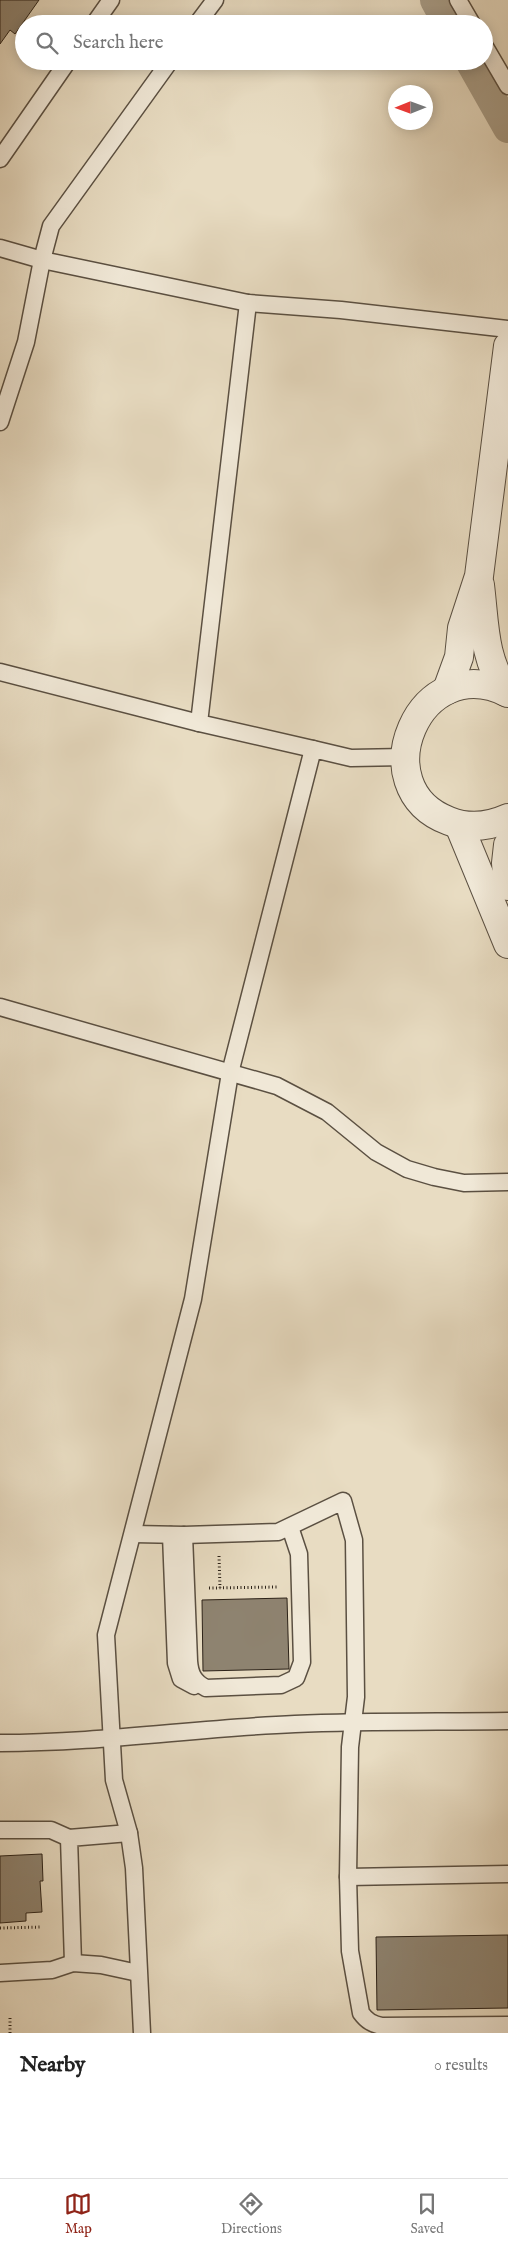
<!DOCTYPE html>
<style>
body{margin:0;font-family:"IM FELL English",serif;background:#f2f2f2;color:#222}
.compass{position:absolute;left:388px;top:85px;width:45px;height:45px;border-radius:50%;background:#fff;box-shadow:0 2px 12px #0003;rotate:269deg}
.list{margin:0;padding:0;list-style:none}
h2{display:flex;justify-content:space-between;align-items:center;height:65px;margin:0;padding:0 20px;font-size:21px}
h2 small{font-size:16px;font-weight:400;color:#767676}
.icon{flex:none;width:28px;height:28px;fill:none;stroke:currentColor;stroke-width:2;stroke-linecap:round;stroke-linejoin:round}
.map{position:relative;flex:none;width:508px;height:2033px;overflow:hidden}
.search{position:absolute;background:#fff;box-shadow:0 2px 12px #0003;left:15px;right:15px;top:15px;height:55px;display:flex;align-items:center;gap:12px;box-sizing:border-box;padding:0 18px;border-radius:28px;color:#767676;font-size:19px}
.sheet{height:145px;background:#fff}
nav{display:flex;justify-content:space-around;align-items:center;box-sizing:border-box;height:70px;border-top:1px solid #e0e0e0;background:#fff;font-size:14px;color:#767676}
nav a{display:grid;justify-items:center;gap:2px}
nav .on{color:#8f2418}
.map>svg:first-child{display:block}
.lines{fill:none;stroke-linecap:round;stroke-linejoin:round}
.canal{stroke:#a89d88;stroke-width:30}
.building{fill:#8e8370;stroke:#2c2218}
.lane-casing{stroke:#5b5042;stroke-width:19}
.street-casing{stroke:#5b5042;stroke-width:30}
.path{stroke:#2c2218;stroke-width:3;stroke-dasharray:1 2.5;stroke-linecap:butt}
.lane{stroke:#f0e8d7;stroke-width:16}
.street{stroke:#f0e8d7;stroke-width:28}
</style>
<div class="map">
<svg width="508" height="2033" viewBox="0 0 508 2033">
<rect width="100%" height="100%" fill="#e8dcc2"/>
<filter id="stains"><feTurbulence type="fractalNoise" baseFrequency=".004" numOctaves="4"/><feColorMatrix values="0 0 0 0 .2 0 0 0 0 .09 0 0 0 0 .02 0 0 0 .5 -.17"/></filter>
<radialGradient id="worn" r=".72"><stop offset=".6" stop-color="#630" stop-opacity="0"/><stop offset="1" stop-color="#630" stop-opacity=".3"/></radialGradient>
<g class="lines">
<g class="canal">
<polyline points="435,0 448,24"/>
<polyline points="470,61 508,128"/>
</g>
</g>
<g class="building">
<polygon points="0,0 39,0 15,34 10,30 0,44"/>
<polygon points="287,1598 289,1669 203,1671 202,1600"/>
<polygon points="42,1854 43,1881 40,1881 42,1912 26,1913 26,1921 0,1923 0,1856"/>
<polygon points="508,1935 508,2008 377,2010 376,1937"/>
</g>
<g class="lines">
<defs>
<g id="lane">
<polyline points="458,0 472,24"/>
<polyline points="94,24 111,0"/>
<polyline points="197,24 215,0"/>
<polyline points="484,45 508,86"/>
<polyline points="0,159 68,61"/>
<polyline points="0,248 42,260 248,303 341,310 508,329"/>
<polyline points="248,303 199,723 313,749"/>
<polyline points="0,422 26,342 42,260 51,226 170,61"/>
<polyline points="0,672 199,723"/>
<polyline points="0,1007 277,1086 327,1112 376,1152 407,1169 434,1177 464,1183 508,1182"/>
<path d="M134 1534 184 1535 278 1532 343 1501 354 1540 356 1697 350 1747 348 1877 350 1951 361 2013C367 2021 372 2024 382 2026L508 2025"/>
<polyline points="171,1535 176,1663 181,1679 194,1686"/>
<path d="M184 1535 189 1661C190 1674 194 1682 206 1688L281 1685 296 1678 302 1662 299 1554 290 1527"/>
<path d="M0 1743C99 1743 197 1728 295 1724 366 1721 437 1722 508 1721"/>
<polyline points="0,1830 51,1830 69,1838"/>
<polyline points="348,1877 508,1874"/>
<polyline points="73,1963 69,1838 129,1833"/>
<polyline points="0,1973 52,1970 73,1963 101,1965 138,1973"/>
<polyline points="142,2033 134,1868 129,1833 114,1780 106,1635 193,1299 230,1073 313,749 351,758 405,757"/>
</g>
<g id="street">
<path d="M480 585C485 626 483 656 506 692"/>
<polyline points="447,690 459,657 462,628 479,576 508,346"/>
<path d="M508 693C419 648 361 788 449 821 469 829 488 827 508 818"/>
<polyline points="459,825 508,944"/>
<polyline points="508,845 506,863 508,886"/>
</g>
</defs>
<use href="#lane" class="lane-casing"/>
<use href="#street" class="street-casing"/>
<g class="path">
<polyline points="219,1556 220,1588"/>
<polyline points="209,1588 278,1587"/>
<polyline points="0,1928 42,1927"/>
<polyline points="10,2018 10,2033"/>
</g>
<use href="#lane" class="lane"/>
<use href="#street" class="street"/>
</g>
<rect width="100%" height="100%" filter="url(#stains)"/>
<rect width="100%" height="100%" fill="url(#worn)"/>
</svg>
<svg class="compass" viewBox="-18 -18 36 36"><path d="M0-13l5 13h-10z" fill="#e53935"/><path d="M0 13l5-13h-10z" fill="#767676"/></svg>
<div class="search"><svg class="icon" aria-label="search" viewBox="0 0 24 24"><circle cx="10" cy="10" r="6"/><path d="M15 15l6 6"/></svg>Search here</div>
</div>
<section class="sheet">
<h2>Nearby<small>0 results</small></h2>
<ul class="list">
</ul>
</section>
<nav>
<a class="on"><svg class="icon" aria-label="map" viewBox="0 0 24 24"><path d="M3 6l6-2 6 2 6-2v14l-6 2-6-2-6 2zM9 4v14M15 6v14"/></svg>Map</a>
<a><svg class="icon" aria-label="directions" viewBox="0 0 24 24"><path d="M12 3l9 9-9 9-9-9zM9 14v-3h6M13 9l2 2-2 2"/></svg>Directions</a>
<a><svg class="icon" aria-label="saved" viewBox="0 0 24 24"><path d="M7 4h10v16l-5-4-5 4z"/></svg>Saved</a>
</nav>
